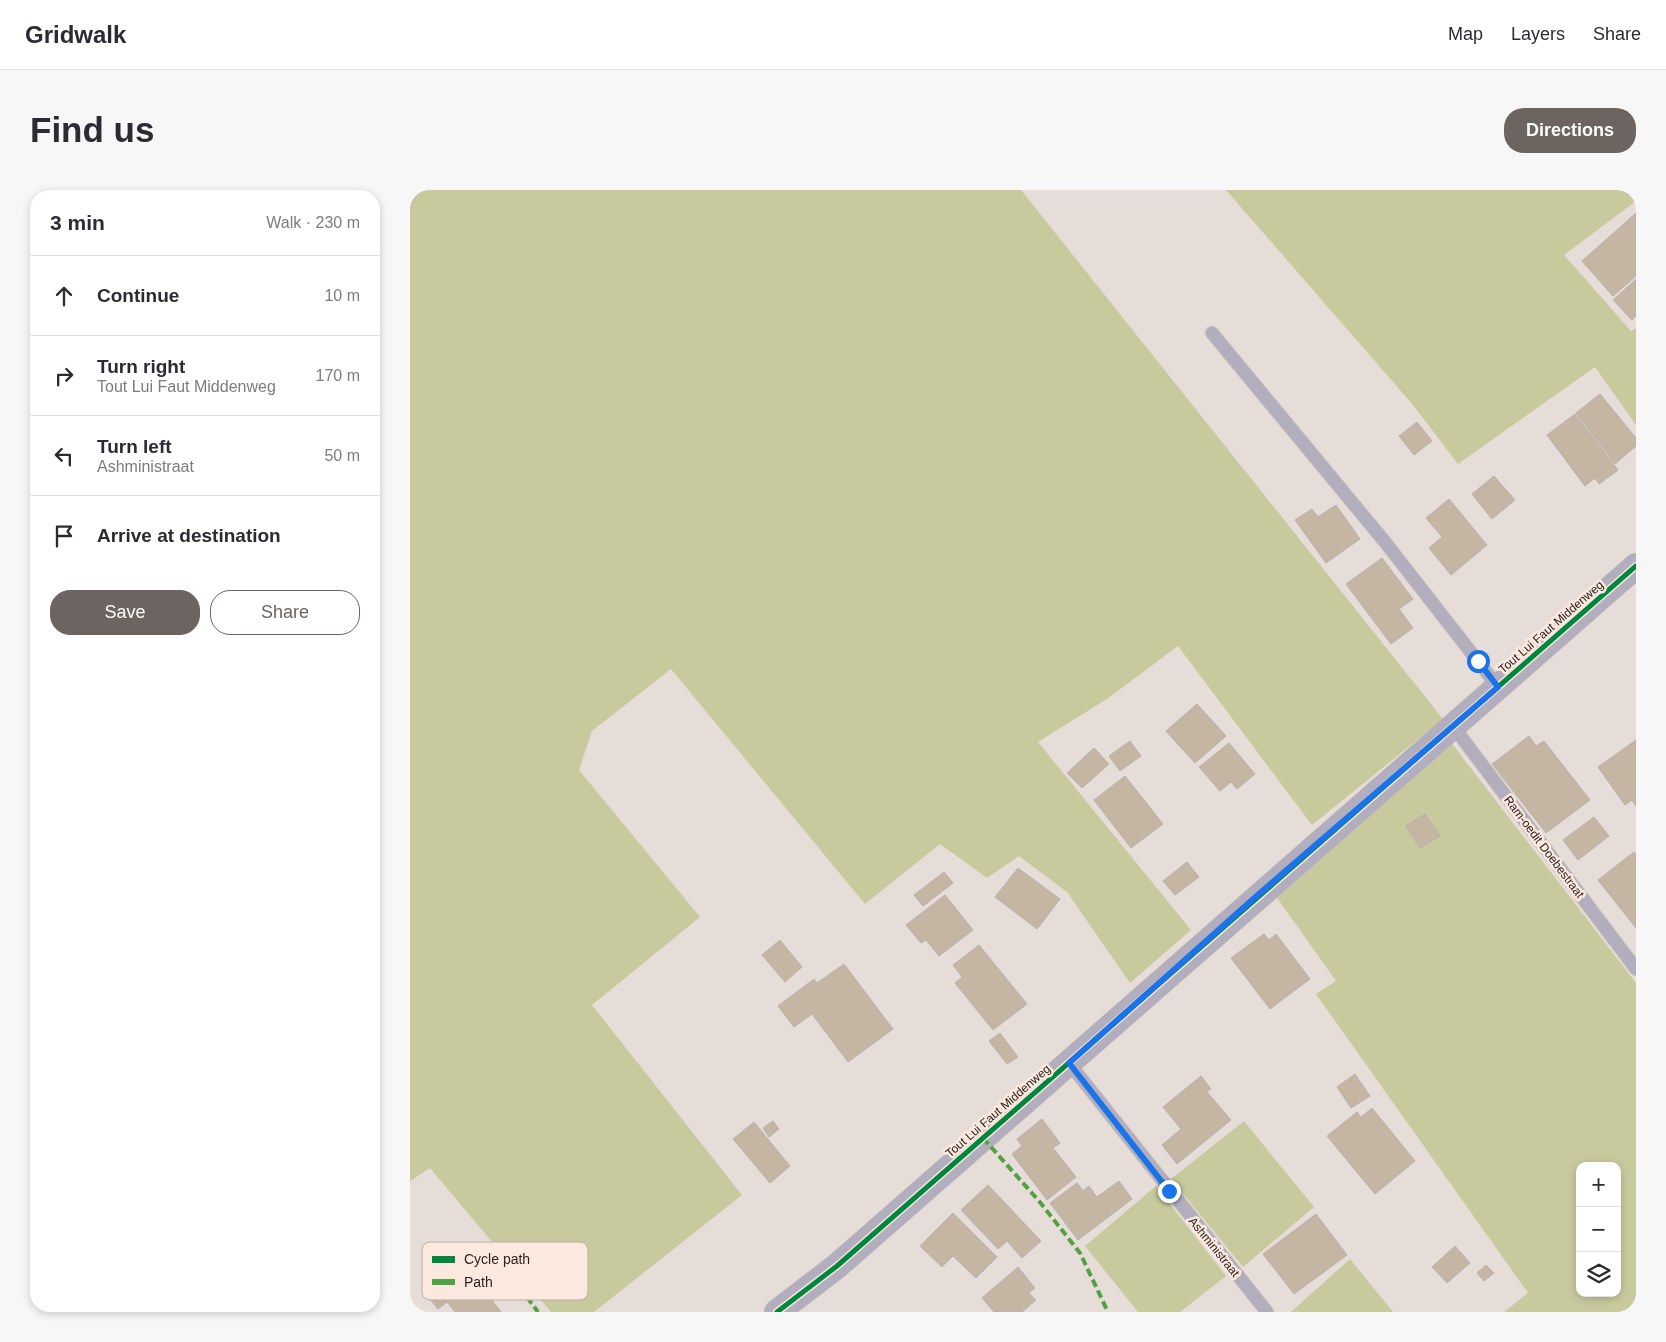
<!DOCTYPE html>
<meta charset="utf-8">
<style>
body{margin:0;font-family:Arial,sans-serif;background:#f7f7f7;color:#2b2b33}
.controls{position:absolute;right:15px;bottom:15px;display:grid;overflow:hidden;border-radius:10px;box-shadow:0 2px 8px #0003}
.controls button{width:45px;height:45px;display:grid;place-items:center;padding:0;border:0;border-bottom:1px solid #e1e1e2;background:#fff;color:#2b2b33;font:25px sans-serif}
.stop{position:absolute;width:15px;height:15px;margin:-11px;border:4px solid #1a73e8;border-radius:50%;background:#fff}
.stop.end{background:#1a73e8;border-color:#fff;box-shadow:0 1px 5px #0008}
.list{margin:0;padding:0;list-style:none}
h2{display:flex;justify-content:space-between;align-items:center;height:65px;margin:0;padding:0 20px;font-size:21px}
h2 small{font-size:16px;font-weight:400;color:#7c7c81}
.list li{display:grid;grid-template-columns:32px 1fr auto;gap:15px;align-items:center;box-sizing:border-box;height:80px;padding:0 20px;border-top:1px solid #e1e1e2}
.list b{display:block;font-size:19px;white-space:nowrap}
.list p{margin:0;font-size:16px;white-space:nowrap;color:#7c7c81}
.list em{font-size:16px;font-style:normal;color:#7c7c81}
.actions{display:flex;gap:10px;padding:15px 20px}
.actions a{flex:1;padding:11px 0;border:1px solid #6c6460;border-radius:20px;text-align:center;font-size:18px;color:#6c6460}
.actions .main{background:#6c6460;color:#fff}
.icon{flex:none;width:28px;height:28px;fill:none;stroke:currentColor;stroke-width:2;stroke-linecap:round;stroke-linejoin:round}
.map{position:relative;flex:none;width:1226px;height:1122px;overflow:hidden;border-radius:20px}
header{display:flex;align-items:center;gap:30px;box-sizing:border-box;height:70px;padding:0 25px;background:#fff;border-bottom:1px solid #e1e1e2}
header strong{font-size:24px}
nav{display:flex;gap:28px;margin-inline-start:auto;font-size:18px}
.intro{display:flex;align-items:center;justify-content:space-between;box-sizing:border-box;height:120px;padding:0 30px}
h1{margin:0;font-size:35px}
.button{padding:12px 22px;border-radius:20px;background:#6c6460;color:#fff;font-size:18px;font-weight:700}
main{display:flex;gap:30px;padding:0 30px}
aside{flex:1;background:#fff;border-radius:20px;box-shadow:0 2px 8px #0003}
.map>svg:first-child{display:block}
.green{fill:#c8c99d;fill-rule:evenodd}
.building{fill:#c5b6a4;stroke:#b8b1ac}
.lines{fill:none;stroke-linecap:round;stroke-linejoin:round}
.service-casing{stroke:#c3bcb8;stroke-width:14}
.minor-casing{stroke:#c3bcb8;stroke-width:26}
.service{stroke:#b2aebe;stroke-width:12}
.minor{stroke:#b2aebe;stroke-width:25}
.quiet{stroke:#51a241;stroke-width:4;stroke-dasharray:8 4;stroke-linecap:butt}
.cycleway-casing{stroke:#fbe8df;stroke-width:8}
.cycleway{stroke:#00873e;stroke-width:5}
.route{stroke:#1a73e8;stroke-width:6}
.labels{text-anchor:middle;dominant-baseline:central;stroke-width:5;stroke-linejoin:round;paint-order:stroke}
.street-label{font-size:12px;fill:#2a231f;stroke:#fbe8df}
.key{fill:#fbe8df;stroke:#bcada5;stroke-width:1}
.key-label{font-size:14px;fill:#2a231f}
</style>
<header>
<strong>Gridwalk</strong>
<nav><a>Map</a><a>Layers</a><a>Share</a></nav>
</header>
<div class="intro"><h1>Find us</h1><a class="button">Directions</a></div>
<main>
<aside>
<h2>3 min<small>Walk · 230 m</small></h2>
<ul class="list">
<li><svg class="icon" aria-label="ahead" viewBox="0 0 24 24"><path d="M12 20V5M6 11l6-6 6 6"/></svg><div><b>Continue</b></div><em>10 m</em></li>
<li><svg class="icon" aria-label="right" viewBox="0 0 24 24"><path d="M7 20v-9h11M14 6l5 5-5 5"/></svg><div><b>Turn right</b><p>Tout Lui Faut Middenweg</p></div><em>170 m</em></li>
<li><svg class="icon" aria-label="left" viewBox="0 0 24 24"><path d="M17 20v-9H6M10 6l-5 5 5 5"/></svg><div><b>Turn left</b><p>Ashministraat</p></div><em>50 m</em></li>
<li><svg class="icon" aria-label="arrive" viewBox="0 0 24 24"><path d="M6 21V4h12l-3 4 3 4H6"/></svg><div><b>Arrive at destination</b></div></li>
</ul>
<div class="actions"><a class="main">Save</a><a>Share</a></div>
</aside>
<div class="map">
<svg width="1226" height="1122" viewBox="0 0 1226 1122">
<rect width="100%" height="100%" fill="#e7ddd8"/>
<g class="green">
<polygon points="0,0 611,0 1033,529 902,635 768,456 697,509 628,552 781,740 720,793 657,702 609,666 577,688 530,654 455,714 261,479 182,541 169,580 290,727 182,815 332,1005 184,1122 141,1122 20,978 0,991"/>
<polygon points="816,0 1226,0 1226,11 1154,65 1221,141 1226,138 1226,235 1185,177 1048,274 1003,215"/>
<path d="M1040 551 1226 793V1122H1094L1118 1103 906 804 926 791 865 705ZM1170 976H1207V1103H1170Z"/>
<polygon points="834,931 904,1017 833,1077 761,989"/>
<polygon points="746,996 816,1086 770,1122 728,1122 675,1056"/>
<polygon points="940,1069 983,1122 881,1122"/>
</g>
<g class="building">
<polygon points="1226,23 1226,86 1203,106 1172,71"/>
<polygon points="1226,89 1226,126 1222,130 1203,110"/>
<polygon points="1190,204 1226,248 1226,256 1205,274 1166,223"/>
<polygon points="1165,224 1208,280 1189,294 1185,288 1175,296 1137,245"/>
<polygon points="1007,232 1022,251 1004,265 989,246"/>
<polygon points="1084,286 1105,310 1082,329 1062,304"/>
<polygon points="1039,309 1077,355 1041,385 1019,358 1032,347 1016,328"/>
<polygon points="926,315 950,349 916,373 885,330 902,319 908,327"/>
<polygon points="972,368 1003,409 989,419 1003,438 981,454 936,394"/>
<polygon points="787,514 816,546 785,573 756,541"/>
<polygon points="1119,546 1126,556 1134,551 1180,610 1136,643 1082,574"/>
<polygon points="1226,550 1226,616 1222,610 1215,615 1188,577"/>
<polygon points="720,551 731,566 710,581 699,566"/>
<polygon points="819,553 845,584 827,599 821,592 810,601 789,577"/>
<polygon points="684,558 699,574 672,598 657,583"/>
<polygon points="715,586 753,634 721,658 684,610"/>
<polygon points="1015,624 1030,646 1010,658 996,636"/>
<polygon points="1184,627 1199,646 1168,670 1153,650"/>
<polygon points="1224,662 1226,664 1226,738 1188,690"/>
<polygon points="777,672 789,687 765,705 753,691"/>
<polygon points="608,678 650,709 627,739 585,707"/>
<polygon points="534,682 543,693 513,716 504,705"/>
<polygon points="535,705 563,740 529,766 516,750 511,753 496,735"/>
<polygon points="854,744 859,750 866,744 900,789 860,819 821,768"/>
<polygon points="370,750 392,777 375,792 352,765"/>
<polygon points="569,755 617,814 583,840 545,793 552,787 543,775"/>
<polygon points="434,774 483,839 438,872 402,824 384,837 368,816 404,789 407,793"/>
<polygon points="590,843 608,867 597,874 579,851"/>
<polygon points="945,884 960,906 941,918 927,897"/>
<polygon points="791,886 801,899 797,902 821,930 767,974 752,955 771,939 753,917"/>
<polygon points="962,918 1005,971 965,1004 917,946 947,922 951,927"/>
<polygon points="632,929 650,953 643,958 666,987 637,1010 602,964 612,956 607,949"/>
<polygon points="363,931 369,939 359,947 353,938"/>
<polygon points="344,932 380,976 360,993 323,949"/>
<polygon points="709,991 722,1009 668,1050 640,1013 667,993 673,1001 679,996 687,1007"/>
<polygon points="578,995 631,1051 612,1068 597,1051 588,1059 551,1020"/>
<polygon points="543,1023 587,1067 566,1088 543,1066 532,1077 510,1056"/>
<polygon points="906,1024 937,1065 884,1104 853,1064"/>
<polygon points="1045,1056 1060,1073 1037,1093 1022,1077"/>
<polygon points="53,1072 91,1122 45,1122 37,1112 28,1119 14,1102"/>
<polygon points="1076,1075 1084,1083 1074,1091 1067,1083"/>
<polygon points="608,1077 625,1098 619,1103 626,1110 612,1122 584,1122 572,1108"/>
</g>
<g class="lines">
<defs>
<g id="service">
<polyline points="802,143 975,352 1088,497"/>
<polyline points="1043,536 1226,779"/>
<polyline points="659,873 857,1122"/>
</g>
<polyline id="minor" points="367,1122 427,1076 1226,376"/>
</defs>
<use href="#service" class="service-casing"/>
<use href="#minor" class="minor-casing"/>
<use href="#service" class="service"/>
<use href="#minor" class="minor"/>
<g class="quiet">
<polyline points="573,948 629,1011 670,1063 698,1122"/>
<polyline points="117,1107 128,1122"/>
</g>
<defs>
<polyline id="cycleway" points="367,1122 427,1076 1226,376"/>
</defs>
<use href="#cycleway" class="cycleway-casing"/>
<use href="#cycleway" class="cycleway"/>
</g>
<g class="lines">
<polyline class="route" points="759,1001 659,873 841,711 1088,497 1068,471"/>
</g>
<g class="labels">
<g class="street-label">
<text transform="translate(1141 437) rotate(-41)">Tout Lui Faut Middenweg</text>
<text transform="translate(1134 657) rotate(53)">Ram-oedit Doebestraat</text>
<text transform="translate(588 921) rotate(-41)">Tout Lui Faut Middenweg</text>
<text transform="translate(804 1057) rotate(51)">Ashministraat</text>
</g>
</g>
<rect x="12" y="1052" width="166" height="58" rx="8" class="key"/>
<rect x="22" y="1066" width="23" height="7" fill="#00873e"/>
<rect x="22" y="1089" width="23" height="6" fill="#51a241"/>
<g class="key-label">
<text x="54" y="1074">Cycle path</text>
<text x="54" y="1097">Path</text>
</g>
</svg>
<div class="controls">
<button>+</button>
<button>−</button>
<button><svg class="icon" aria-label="layers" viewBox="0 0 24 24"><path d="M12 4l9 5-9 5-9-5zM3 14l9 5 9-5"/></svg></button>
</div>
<div class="stop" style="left:1068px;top:471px"></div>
<div class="stop end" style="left:759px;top:1001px"></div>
</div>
</main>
